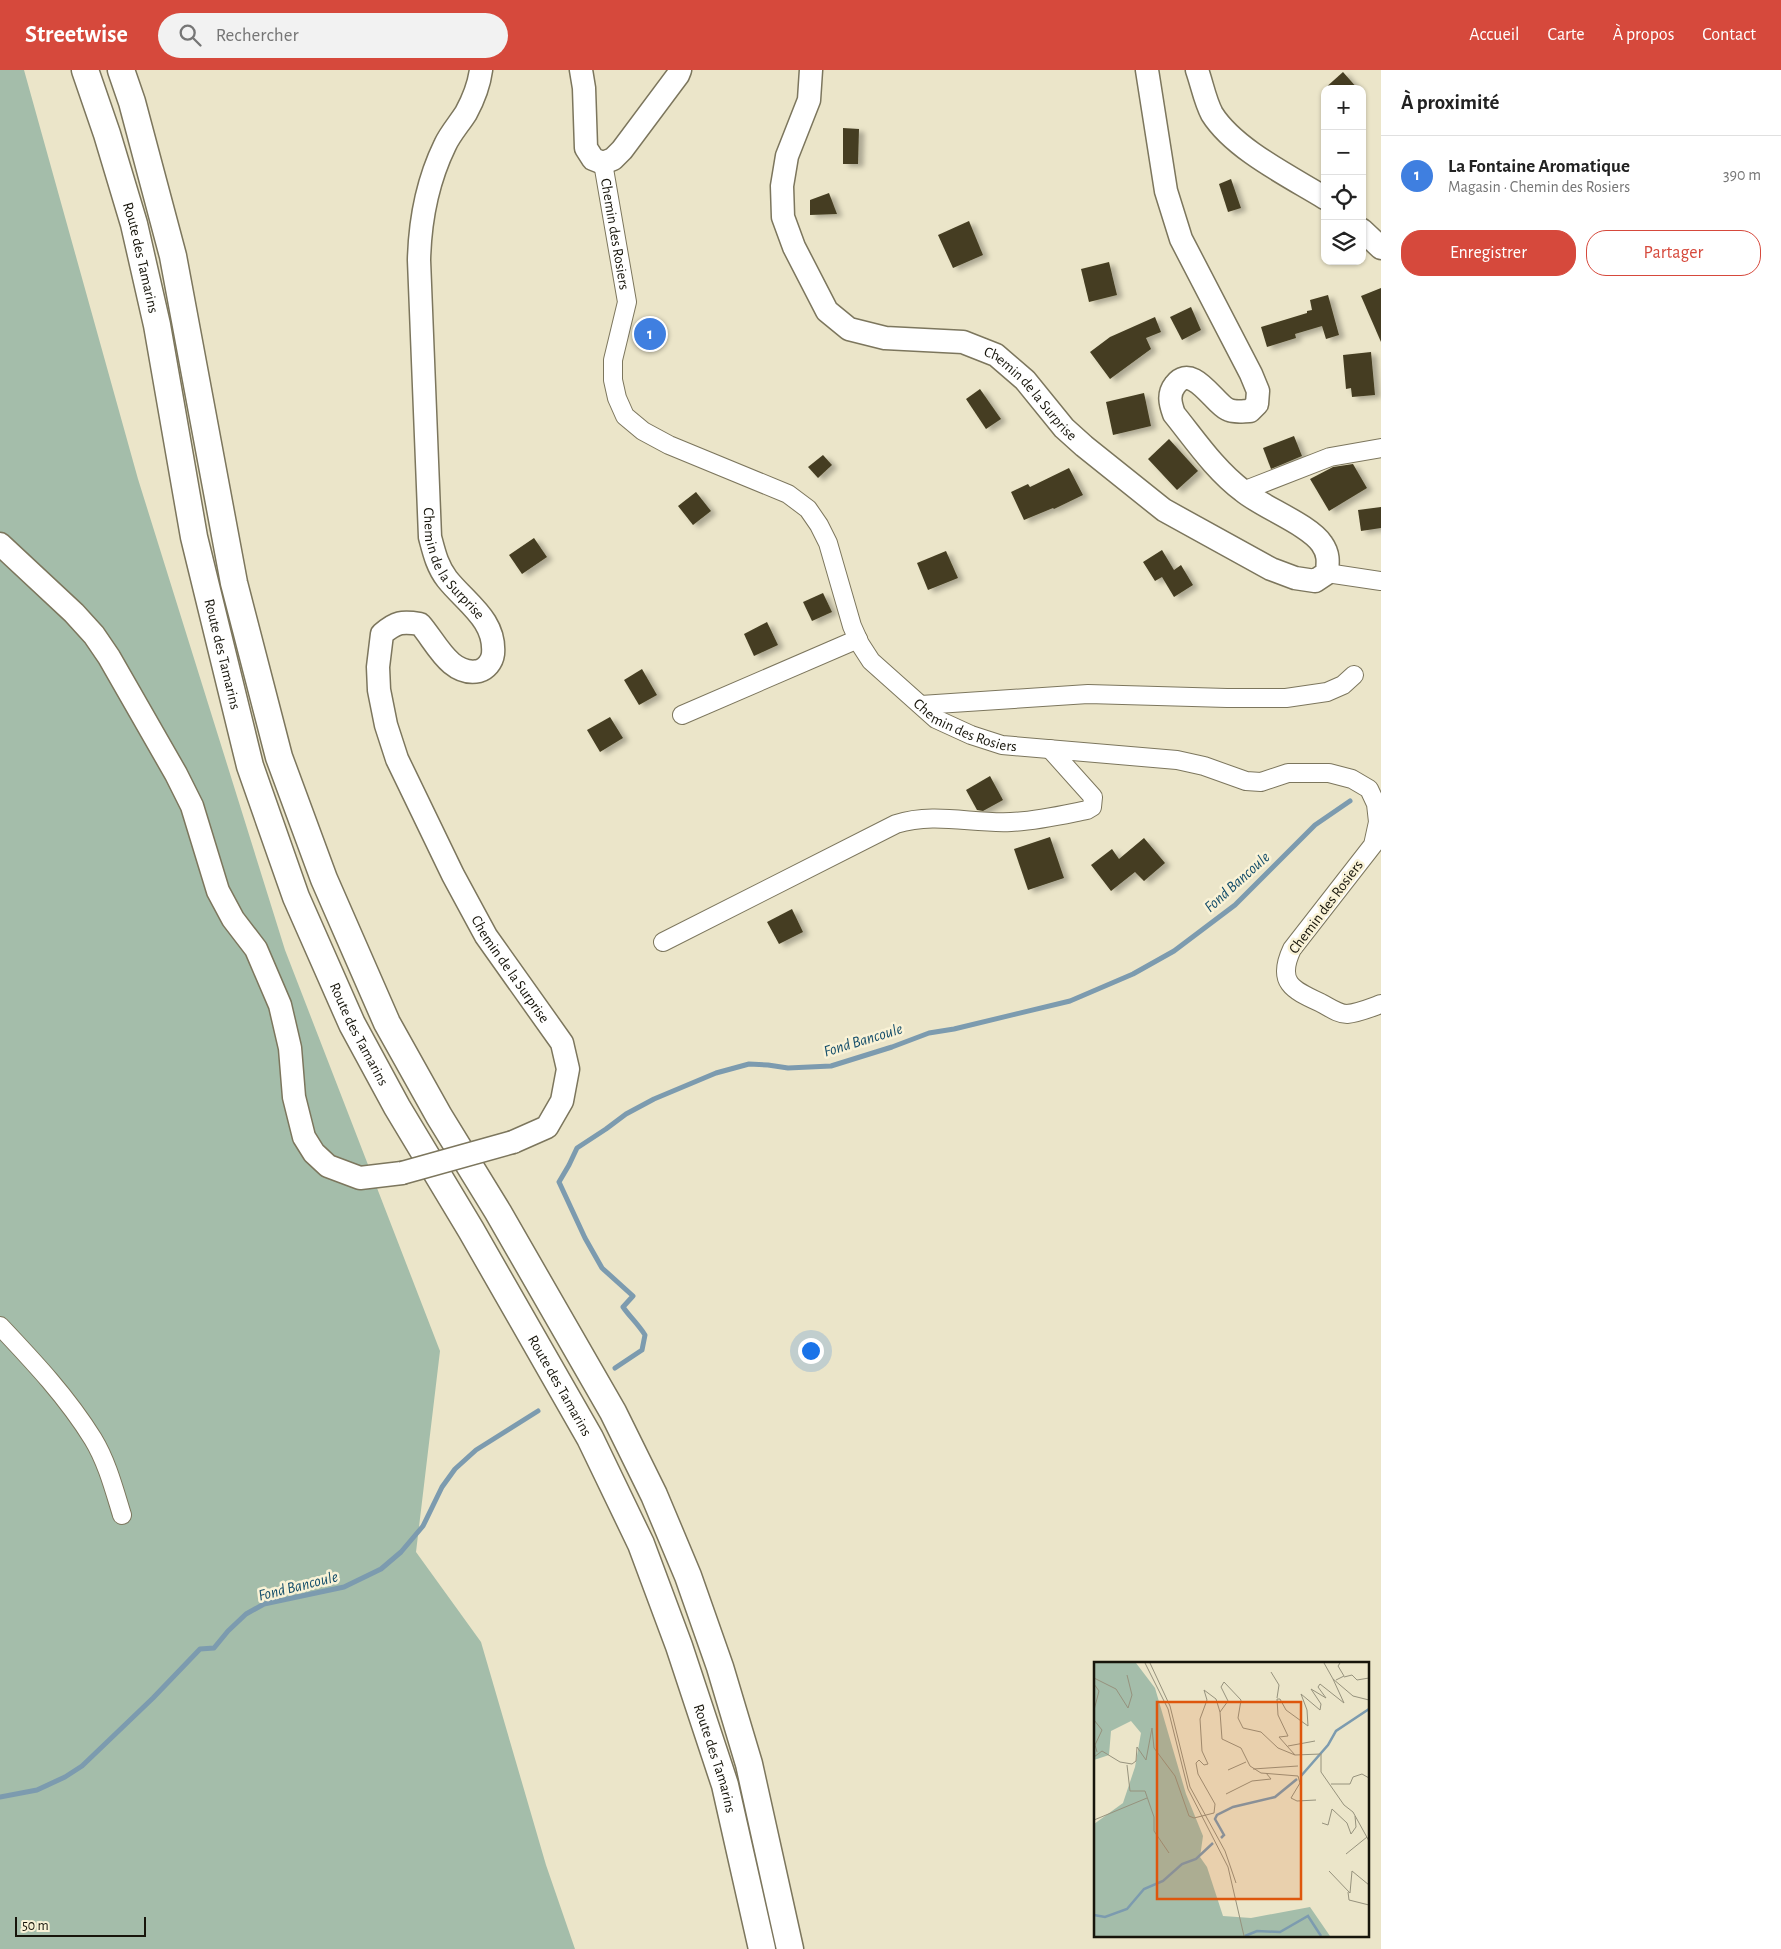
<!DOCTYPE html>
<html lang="fr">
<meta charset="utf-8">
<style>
body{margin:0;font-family:"Alegreya Sans",sans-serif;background:#f2f2f2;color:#222}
.controls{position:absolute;right:15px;top:15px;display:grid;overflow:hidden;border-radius:10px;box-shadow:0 1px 4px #0004}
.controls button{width:45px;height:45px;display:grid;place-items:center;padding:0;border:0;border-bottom:1px solid #e0e0e0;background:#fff;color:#222;font:25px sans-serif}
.scale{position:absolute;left:15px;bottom:12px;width:131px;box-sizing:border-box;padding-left:5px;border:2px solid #17150b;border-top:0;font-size:14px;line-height:18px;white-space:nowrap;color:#17150b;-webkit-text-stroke:4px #f9f2d6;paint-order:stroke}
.you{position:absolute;left:810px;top:1280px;width:18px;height:18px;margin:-12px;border:4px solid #fff;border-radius:50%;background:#1a73e8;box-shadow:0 0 0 8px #1a73e833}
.badge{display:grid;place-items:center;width:32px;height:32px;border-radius:50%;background:#d6493c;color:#fff;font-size:16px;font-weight:700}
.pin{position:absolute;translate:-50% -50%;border:2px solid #fff;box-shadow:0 1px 5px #0006}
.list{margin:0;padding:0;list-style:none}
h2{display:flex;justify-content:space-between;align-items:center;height:65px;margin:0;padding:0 20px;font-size:21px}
h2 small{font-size:16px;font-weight:400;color:#767676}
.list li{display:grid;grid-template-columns:32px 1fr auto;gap:15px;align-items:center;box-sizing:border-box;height:80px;padding:0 20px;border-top:1px solid #e0e0e0}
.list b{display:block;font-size:19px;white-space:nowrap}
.list p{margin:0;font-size:16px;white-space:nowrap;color:#767676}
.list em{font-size:16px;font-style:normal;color:#767676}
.actions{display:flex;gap:10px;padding:15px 20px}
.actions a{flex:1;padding:11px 0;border:1px solid #d6493c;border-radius:20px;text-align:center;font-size:18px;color:#d6493c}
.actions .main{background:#d6493c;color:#fff}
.icon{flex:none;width:28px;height:28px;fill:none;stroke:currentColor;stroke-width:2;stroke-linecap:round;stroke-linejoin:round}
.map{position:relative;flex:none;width:1381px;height:1879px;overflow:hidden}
header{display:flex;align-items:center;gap:30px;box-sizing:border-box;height:70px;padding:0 25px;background:#d6493c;color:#fff}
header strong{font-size:24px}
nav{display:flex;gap:28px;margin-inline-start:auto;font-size:18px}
.search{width:350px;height:45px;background:#f2f2f2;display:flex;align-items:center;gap:12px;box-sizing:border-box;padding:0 18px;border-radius:28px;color:#767676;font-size:19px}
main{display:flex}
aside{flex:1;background:#fff}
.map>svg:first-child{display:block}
.green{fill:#a4bdaa}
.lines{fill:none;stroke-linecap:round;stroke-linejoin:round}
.stream{stroke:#7c9baf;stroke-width:5}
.building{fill:#453e21;filter:url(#shadow)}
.minor-casing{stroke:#7c765d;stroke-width:20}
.major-casing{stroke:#7c765d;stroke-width:25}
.highway-casing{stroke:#7c765d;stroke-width:29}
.minor{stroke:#fff;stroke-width:18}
.major{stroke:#fff;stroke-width:22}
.highway{stroke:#fff;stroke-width:26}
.major-bridge-casing{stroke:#7c765d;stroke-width:25;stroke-linecap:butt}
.major-bridge{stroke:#fff;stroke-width:22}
.labels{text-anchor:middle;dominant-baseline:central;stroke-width:5;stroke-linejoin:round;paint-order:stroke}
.street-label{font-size:15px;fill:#17150b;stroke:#f9f2d6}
.water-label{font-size:16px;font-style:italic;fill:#124c69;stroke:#f9f2d6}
.inset-river{fill:none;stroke:#7c9baf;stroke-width:2.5}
.inset-road{fill:none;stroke:#96927d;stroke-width:1}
.view{fill:#de560c;fill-opacity:0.15;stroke:#de560c;stroke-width:2.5}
.inset-edge{fill:none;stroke:#17150b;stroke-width:2.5}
</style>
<header>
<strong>Streetwise</strong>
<div class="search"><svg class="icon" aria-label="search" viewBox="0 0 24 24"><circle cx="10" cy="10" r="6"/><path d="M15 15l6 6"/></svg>Rechercher</div>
<nav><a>Accueil</a><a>Carte</a><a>À propos</a><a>Contact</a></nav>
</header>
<main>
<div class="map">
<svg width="1381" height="1879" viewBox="0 0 1381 1879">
<defs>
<filter id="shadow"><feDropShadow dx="5.5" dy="3" stdDeviation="2.5" flood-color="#0004"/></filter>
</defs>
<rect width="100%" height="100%" fill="#ebe5c9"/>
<polygon class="green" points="0,0 24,0 138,409 285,880 440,1281 416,1482 481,1572 546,1795 575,1879 0,1879"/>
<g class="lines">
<g class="stream">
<path d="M615 1298 642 1280 645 1265C638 1254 630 1247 623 1237L633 1226 602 1198 585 1168 559 1112 569 1095 577 1078 606 1059 626 1044 654 1029 716 1003 749 994 768 995 788 998 831 996 892 977 929 963 954 959 1070 931 1133 904 1174 881 1235 835 1315 755 1350 731"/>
<polyline points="0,1727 37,1720 65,1707 82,1696 153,1628 200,1579 214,1578 228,1561 246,1544 264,1534 344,1517 381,1499 401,1482 423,1456 442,1417 455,1399 476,1380 538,1341"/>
</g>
</g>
<g class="building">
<polygon points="1343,2 1358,19 1324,19"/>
<polygon points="843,58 859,59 858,94 843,94"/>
<polygon points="1231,109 1241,138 1228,142 1219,114"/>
<polygon points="829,123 837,144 810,145 810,130"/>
<polygon points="969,151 983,185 953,198 938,165"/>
<polygon points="1109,192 1117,225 1089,232 1081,199"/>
<polygon points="1381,218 1381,272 1361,226"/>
<polygon points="1328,225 1339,265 1326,269 1322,256 1295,264 1296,268 1267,277 1261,257 1307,243 1307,241 1312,240 1310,230"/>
<polygon points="1191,237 1201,260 1182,270 1170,247"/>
<polygon points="1155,247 1161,262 1146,268 1151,279 1110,309 1090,282 1110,267"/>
<polygon points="1371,282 1375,325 1352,327 1351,318 1346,319 1343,285"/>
<polygon points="980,319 1001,349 986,359 966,329"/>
<polygon points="1144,323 1151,356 1113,365 1106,332"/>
<polygon points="1294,366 1302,386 1271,399 1263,378"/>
<polygon points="1169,369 1198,401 1177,420 1148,389"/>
<polygon points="823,385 832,395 818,408 808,397"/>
<polygon points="1353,394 1367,418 1329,441 1310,409 1333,397"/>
<polygon points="1069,398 1083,425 1054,439 1053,438 1024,450 1011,422 1028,414 1030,417"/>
<polygon points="696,422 711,441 693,455 678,436"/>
<polygon points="1381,437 1381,458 1361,461 1358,440"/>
<polygon points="534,468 547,487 522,504 509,485"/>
<polygon points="1162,480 1174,500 1181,495 1193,515 1174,527 1162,507 1155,511 1143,492"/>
<polygon points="946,481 958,508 928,520 917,493"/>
<polygon points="823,523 832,542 812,551 803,532"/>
<polygon points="767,552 778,575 754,586 744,564"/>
<polygon points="642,599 657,625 639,635 624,610"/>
<polygon points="610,647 623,668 600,682 587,660"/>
<polygon points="990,706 1003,730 983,741 977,740 966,720"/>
<polygon points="1050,767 1064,808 1028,820 1014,779"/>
<polygon points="1144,768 1165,793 1144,811 1135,802 1111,821 1091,795 1112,779 1119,789"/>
<polygon points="792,839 803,862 779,874 767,852"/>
</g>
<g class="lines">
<defs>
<g id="minor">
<path id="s1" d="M603 93 627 232 613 290V310L617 328 625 346 643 361 669 375 788 424 808 439 819 455 828 473 852 556 860 574 871 591 936 649 971 665 1002 675 1177 690 1204 696 1246 711 1261 712 1288 703H1329L1352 709 1369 719 1376 734 1378 752 1373 775 1292 879C1276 913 1293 920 1321 933 1329 937 1338 944 1347 944 1358 943 1370 938 1381 934"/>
<polyline points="1243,421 1330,387 1381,378"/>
<polyline points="1327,503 1381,511"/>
<polyline points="921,635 1088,624 1227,628 1286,628 1327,622 1343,615 1354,605"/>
<polyline points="682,645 858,569"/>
<path d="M663 872 896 754C935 742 972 754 1011 752 1037 751 1062 745 1087 740L1092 737 1093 727 1050 679"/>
<path d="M0 1256C34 1292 67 1327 93 1369 107 1392 114 1419 122 1445"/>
</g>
<g id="major">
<path id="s2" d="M481 0C479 15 473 30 466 43 459 54 450 64 445 75 427 112 420 149 419 190L430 467C434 482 437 496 447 509 466 533 496 550 493 584 492 592 486 599 479 601 450 607 436 572 420 554 402 551 396 552 382 564L378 597 379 620 386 655 397 689 453 805 486 866 562 973 568 999 562 1031 547 1057 513 1072"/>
<polyline points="581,0 584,18 586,78 593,89 603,93 613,89 622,80 678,5 680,0"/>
<path id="s3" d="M811 0 809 30 787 86 782 116 783 147 794 177 827 241 849 259 885 268 963 272 996 285 1025 310 1064 358 1084 376 1164 440 1271 499 1295 508 1315 511 1327 503C1328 492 1329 484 1322 474 1310 455 1262 437 1243 421 1215 400 1195 370 1174 344 1170 333 1168 324 1175 315 1192 292 1214 333 1227 339 1234 343 1243 341 1250 341L1257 334 1258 321 1251 304 1181 169 1166 121 1147 0"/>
<path d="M1197 0C1202 14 1205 31 1212 44 1234 79 1289 106 1325 128"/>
<polyline points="1362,160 1381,178"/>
<polyline points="0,474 74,543 94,565 109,587 176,704 192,736 218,821 233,849 256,879 280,935 290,978 294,1027 304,1067 314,1083 328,1096 360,1108 402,1103"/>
</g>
<g id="highway">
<path id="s4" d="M85 0 107 64 134 154 157 255 194 467 250 696 296 827 352 954 397 1037 471 1160 590 1368 641 1474 679 1576 725 1715 762 1879"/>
<polyline points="121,0 132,32 173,186 234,513 279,687 324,809 387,953 439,1046 498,1142 613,1342 654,1425 688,1506 720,1597 749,1694 790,1879"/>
</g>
</defs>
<use href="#minor" class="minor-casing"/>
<use href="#major" class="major-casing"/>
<use href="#highway" class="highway-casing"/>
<use href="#minor" class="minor"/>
<use href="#major" class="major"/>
<use href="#highway" class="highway"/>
<defs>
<polyline id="major-bridge" points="402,1103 513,1072"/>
</defs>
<use href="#major-bridge" class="major-bridge-casing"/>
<use href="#major-bridge" class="major-bridge"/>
</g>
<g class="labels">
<g class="street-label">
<text stroke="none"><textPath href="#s1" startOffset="72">Chemin des Rosiers</textPath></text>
<text stroke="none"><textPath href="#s4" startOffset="196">Route des Tamarins</textPath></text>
<text stroke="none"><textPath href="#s3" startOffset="486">Chemin de la Surprise</textPath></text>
<text stroke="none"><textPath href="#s2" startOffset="514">Chemin de la Surprise</textPath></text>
<text stroke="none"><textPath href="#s4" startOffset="601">Route des Tamarins</textPath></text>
<text stroke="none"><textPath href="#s1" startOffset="748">Chemin des Rosiers</textPath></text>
<text transform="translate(1326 837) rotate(-53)">Chemin des Rosiers</text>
<text stroke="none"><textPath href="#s2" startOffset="1128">Chemin de la Surprise</textPath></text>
<text stroke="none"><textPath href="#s4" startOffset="1006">Route des Tamarins</textPath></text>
<text stroke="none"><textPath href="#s4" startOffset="1411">Route des Tamarins</textPath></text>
<text stroke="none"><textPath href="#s4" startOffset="1816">Route des Tamarins</textPath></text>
</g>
<g class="water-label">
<text transform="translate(1237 812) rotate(-42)">Fond Bancoule</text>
<text transform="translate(863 970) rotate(-17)">Fond Bancoule</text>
<text transform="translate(298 1516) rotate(-14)">Fond Bancoule</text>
</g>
</g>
<g transform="translate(1094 1592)">
<rect width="275" height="275" fill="#ebe5c9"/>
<path d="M0 1H42L61 26 92 132 109 174 106 195 113 205 129 254 157 256 216 245 236 274H0V162L29 141 41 105 47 71 37 59 17 69 15 93 0 98Z" fill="#a4bdaa"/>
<path class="inset-river" d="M207 114 234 83 242 69 275 47M127 176 130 173 121 157 123 153 139 145 181 135 203 117M0 253 11 255 33 247 50 227 69 219 88 202 102 197 119 181M151 274 163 269 186 270 214 254 227 274"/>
<path class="inset-road" d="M51 1 74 47 94 127 134 205 150 274M56 1 76 44 96 125 131 189 142 221M230 1 239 17M177 10 185 23 183 36M250 15 258 13 263 18 275 16M0 16 22 27 34 46 38 33 33 13M239 17 259 34 275 38M242 18 250 14 244 4 246 1M0 22 5 29 0 48M126 50 128 77 147 86 156 104 167 111 204 114 206 121 197 136 203 139 222 138M0 58 8 68 1 83 3 90M194 84 221 79M201 93 227 92V110L250 143 259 150 275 179M201 93 185 75 194 74 184 53 183 37H186L192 48 214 64 213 48 207 32 226 48 227 42 217 27 232 36 224 25 226 22 250 41 239 17M0 95 8 89 26 100 38 102 42 99 43 85 52 98 58 66 60 86 81 114 95 154 100 156 120 151 121 142 104 112 102 101 105 98 110 103 114 102 108 89 106 57 113 38 110 28 122 37 126 50 134 39 127 25 130 20 147 38 144 56 149 66 167 70 184 86 201 93M33 103 36 129H51L60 155V169L75 191M159 107 204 104M134 108 152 100M237 122H256L259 115 268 112 275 116M132 132 158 119 177 117 172 111M0 158 53 136M228 161 234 163 238 147 253 161 257 172 262 165 261 154M252 192 273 175M235 209 256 231 258 209 275 223M254 230 255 238 275 243"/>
<path class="view" d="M63 40H207V237H63Z"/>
<rect width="275" height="275" class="inset-edge"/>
</g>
</svg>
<div class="controls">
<button>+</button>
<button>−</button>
<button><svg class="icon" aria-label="locate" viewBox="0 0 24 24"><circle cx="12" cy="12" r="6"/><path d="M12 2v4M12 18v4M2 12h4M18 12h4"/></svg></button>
<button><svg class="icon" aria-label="layers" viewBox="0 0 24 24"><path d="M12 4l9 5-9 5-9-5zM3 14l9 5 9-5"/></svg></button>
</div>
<div class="scale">50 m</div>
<div class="you"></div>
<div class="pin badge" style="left:650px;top:264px;background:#3f7fe0">1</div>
</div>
<aside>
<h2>À proximité<small></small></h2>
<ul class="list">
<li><span class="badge" style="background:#3f7fe0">1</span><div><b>La Fontaine Aromatique</b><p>Magasin · Chemin des Rosiers</p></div><em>390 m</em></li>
</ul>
<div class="actions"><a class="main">Enregistrer</a><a>Partager</a></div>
</aside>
</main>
